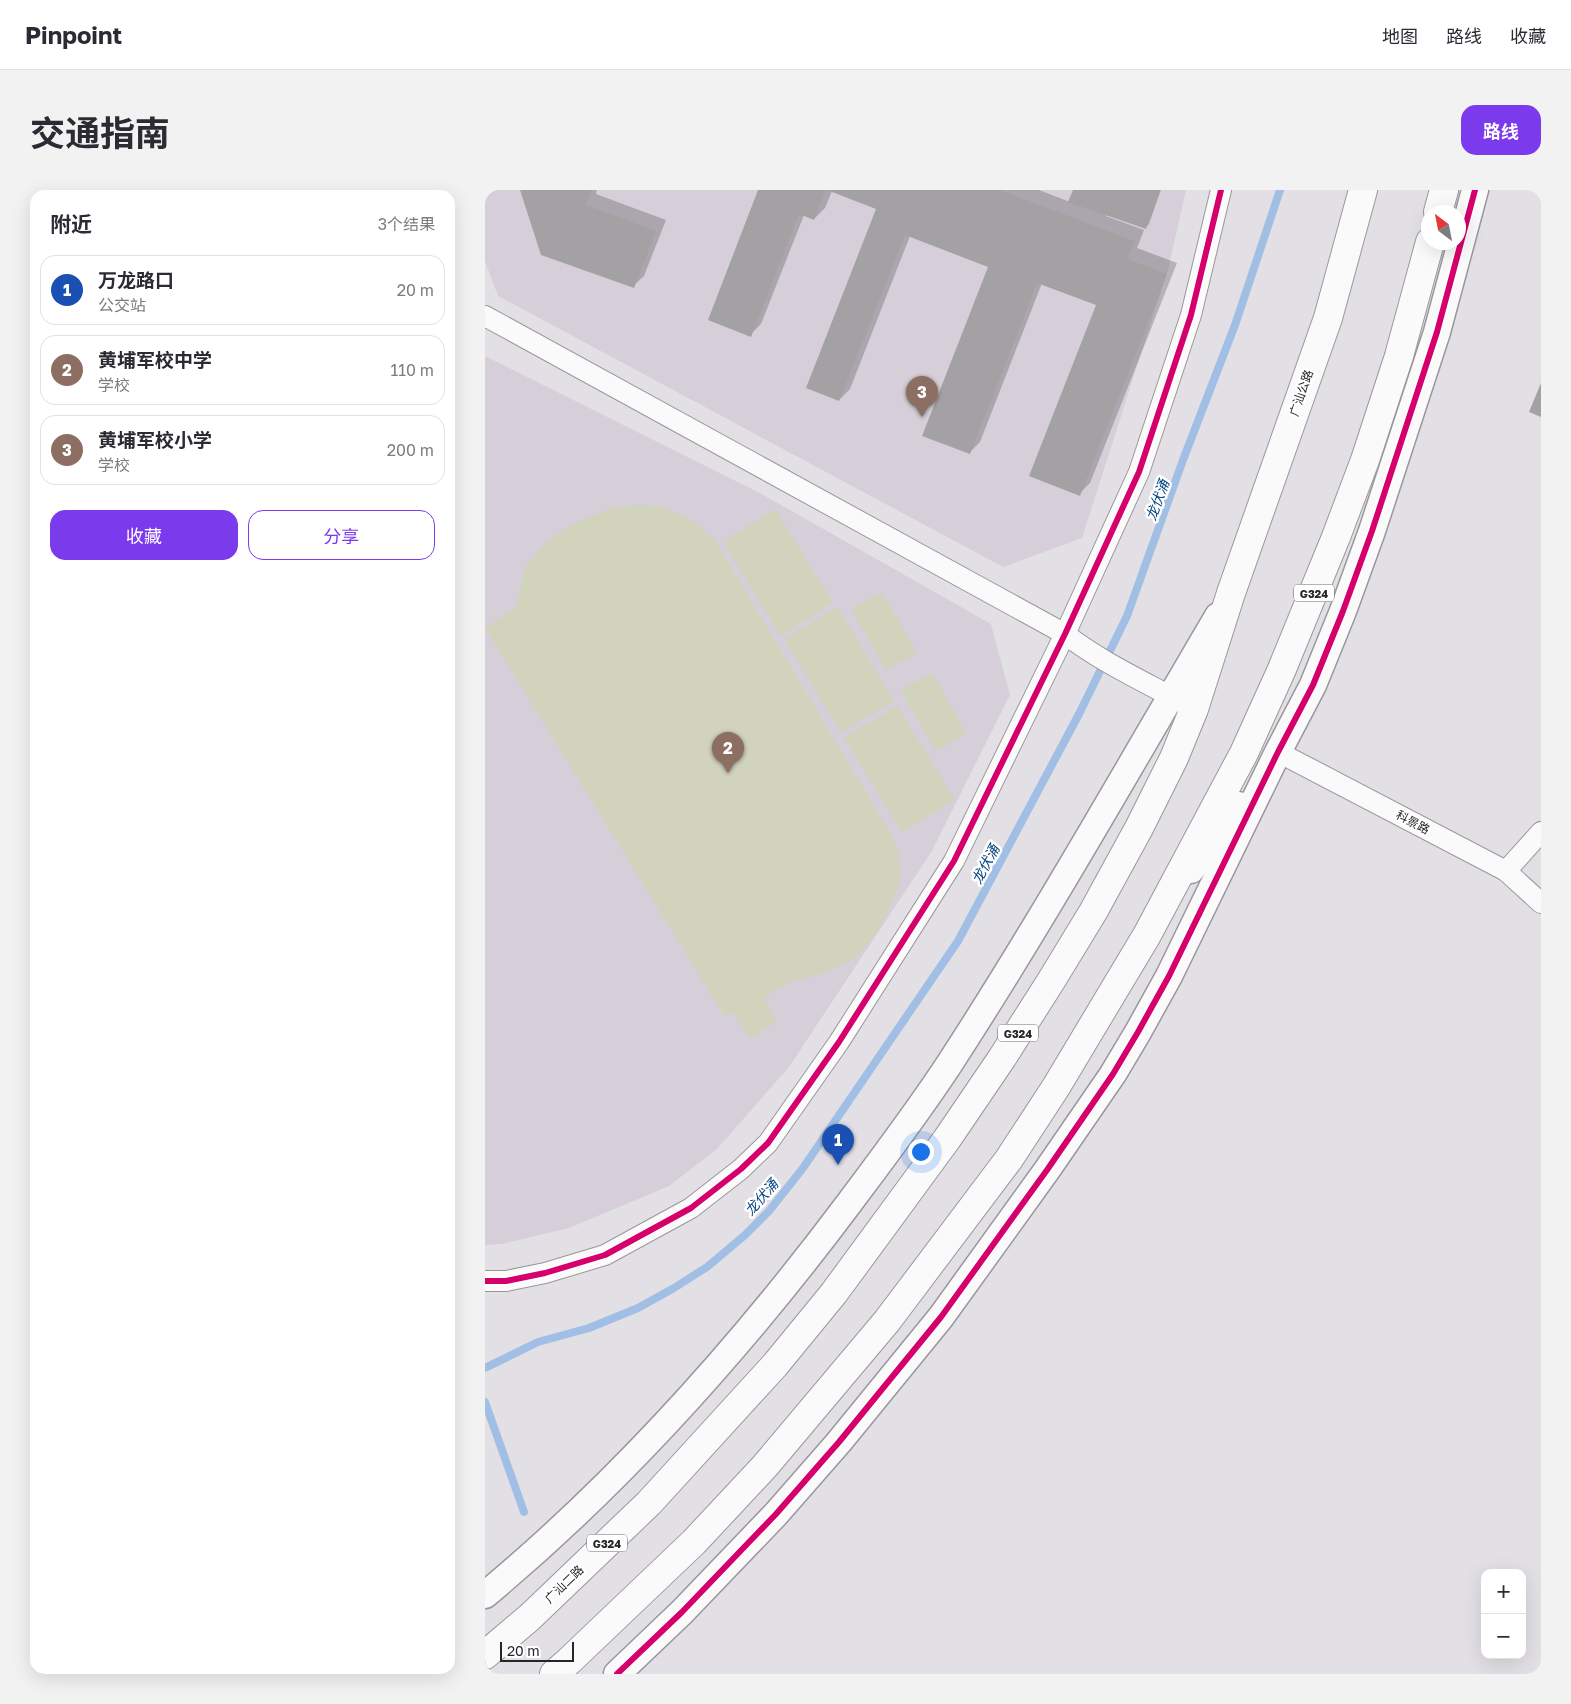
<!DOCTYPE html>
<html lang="zh">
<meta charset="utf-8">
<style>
body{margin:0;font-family:"Golos Text","Noto Sans SC",sans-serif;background:#f2f2f3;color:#2b2b33}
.controls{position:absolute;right:15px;bottom:15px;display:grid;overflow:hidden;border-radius:10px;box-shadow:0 5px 20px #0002}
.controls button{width:45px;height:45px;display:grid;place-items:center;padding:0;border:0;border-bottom:1px solid #e1e1e2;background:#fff;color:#2b2b33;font:25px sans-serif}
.compass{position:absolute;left:936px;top:15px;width:45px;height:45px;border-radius:50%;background:#fff;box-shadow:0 5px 20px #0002;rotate:328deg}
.scale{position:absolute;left:15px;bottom:12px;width:74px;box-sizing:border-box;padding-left:5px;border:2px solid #272528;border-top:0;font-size:14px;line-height:18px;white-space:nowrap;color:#272528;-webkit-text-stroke:4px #fff;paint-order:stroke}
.you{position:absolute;left:435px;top:961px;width:18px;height:18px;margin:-12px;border:4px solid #fff;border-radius:50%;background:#1a73e8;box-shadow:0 0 0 8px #1a73e833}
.badge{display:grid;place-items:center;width:32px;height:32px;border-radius:50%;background:#7c3aed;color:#fff;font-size:16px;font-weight:700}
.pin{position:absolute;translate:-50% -41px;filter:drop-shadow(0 1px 2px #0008)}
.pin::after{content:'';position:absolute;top:26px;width:18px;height:15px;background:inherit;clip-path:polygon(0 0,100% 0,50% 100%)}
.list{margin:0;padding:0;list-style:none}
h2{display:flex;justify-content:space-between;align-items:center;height:65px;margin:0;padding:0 20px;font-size:21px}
h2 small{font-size:16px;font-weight:400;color:#7c7c81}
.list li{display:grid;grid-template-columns:32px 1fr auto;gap:15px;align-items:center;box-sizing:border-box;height:70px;margin:0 10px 10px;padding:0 10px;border:1px solid #e1e1e2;border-radius:15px}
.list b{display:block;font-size:19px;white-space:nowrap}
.list p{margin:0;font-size:16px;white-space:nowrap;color:#7c7c81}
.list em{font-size:16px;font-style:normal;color:#7c7c81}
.actions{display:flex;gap:10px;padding:15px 20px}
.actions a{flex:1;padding:11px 0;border:1px solid #7c3aed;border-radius:15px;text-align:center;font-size:18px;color:#7c3aed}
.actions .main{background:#7c3aed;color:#fff}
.map{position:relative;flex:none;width:1056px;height:1484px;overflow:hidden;border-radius:15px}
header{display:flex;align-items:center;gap:30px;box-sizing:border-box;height:70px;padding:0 25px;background:#fff;border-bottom:1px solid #e1e1e2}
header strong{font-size:24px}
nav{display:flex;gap:28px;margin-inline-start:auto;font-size:18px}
.intro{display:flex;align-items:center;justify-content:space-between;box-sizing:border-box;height:120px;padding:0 30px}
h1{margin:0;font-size:35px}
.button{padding:12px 22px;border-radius:15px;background:#7c3aed;color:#fff;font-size:18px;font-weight:700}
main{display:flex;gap:30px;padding:0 30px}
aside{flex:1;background:#fff;border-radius:15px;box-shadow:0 5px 20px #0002}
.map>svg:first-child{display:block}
.built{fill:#d6cfd9}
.green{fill:#d2d3bd}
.shadow{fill:#0003}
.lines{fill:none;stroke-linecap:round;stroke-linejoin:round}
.stream{stroke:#a1bfe4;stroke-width:8}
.building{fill:#a4a1a5}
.minor-casing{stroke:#99979b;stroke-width:22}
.tertiary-casing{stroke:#99979b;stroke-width:29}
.trunk-casing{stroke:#99979b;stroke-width:30}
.minor{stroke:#fbfafb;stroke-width:20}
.tertiary{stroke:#fbfafb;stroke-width:26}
.trunk{stroke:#fbfafb;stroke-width:28}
.cycleway-casing{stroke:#fff;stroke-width:9}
.cycleway{stroke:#d6006c;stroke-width:6}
.labels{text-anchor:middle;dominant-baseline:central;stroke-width:5;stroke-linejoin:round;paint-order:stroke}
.shield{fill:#fff;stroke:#686668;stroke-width:1}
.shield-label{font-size:11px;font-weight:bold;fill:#272528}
.street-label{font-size:12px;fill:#272528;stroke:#fff}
.water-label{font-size:14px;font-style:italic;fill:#004380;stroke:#fff}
</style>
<header>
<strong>Pinpoint</strong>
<nav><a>地图</a><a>路线</a><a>收藏</a></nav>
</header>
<div class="intro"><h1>交通指南</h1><a class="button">路线</a></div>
<main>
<aside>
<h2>附近<small>3个结果</small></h2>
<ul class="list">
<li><span class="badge" style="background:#1a4fb4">1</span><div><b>万龙路口</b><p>公交站</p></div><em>20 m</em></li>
<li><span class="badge" style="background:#8d6e63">2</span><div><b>黄埔军校中学</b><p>学校</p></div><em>110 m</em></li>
<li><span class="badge" style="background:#8d6e63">3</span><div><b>黄埔军校小学</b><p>学校</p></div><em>200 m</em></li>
</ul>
<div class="actions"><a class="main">收藏</a><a>分享</a></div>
</aside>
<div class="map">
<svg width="1056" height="1484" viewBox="0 0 1056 1484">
<rect width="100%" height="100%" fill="#e3e0e5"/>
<g class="built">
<polygon points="0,0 701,0 683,80 597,348 518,377 13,106 0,71"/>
<polygon points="0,166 275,303 506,434 525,505 447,661 304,877 232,959 184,996 84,1038 17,1054 0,1055"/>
</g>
<g class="green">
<path d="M155 315 181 318 210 332 231 352 410 651C418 675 417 691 406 714 394 742 379 767 349 779 339 783 327 787 316 789 312 790 308 790 305 792 296 796 287 803 279 809L292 831 265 849 247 822 240 827 0 438 31 417 40 378 58 355 78 340 103 327 127 318Z"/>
<polygon points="290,319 348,413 295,446 238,352"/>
<polygon points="397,402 432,463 401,480 366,419"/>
<polygon points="352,417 409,511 356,543 299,449"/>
<polygon points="447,483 482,544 451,561 416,500"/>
<polygon points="412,516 470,610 417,642 359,548"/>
</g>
<g class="shadow">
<polygon points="37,0 112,0 111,4 181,30 159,86 148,96"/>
<polygon points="275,0 554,0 585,12 589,0 676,0 664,34 661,37 622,24 621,26 659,40 652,58 692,73 605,293 594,304 613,115 557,93 495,252 484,263 504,76 425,46 365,199 354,210 393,18 347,1 340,18 329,29 319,25 276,134 265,145"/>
</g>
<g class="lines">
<g class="stream">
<polyline points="0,1178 53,1152 104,1138 153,1118 189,1098 222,1077 260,1045 284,1021 318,978 473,751 594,524 642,426 698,270 750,135 795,0"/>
<polyline points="0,1212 39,1322"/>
</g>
</g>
<g class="building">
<polygon points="35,0 106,0 101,15 171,41 149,98 56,65"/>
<polygon points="273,0 341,0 329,30 314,24 266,147 223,130"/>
<polygon points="342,0 515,0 649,51 642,69 682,84 595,306 544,286 611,115 552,93 485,264 437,246 503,77 420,45 354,211 321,198 391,19"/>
<polygon points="588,0 675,0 661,39 583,12"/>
<polygon points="1056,193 1056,227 1044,222"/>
</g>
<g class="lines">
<defs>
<g id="minor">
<path d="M0 126 580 444C616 472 658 491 698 513"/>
<polyline points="793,562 1021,681 1056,713"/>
<polyline points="1021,681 1056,642"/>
<polyline points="0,1091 21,1091 60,1083 120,1065 206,1018 256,979 283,953 354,852 469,671 580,444 654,282 706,125 736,0"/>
</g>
<g id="tertiary">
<polyline points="706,680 754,615"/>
<path d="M0 1405C137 1291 258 1155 365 1012 398 968 432 923 463 876 558 730 644 577 733 426"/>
<polyline points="132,1484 197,1422 291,1324 354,1252 456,1127 562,980 628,884 653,842 684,786 793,562 828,495 858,421 887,341 952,142 990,0"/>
</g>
<g id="trunk">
<polyline points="953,22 959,0"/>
<polyline points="0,1465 45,1427 164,1313 290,1175 349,1103 462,949 517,868 566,791 608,722 654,638 689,568 709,519 746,403 843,128 878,0"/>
<polyline points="69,1484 84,1471 209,1352 280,1276 402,1131 524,969 571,897 662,745 759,563 797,479 851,347 880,270 914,166 945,52"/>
</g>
</defs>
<use href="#minor" class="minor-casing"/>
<use href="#tertiary" class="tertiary-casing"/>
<use href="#trunk" class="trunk-casing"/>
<use href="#minor" class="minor"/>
<use href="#tertiary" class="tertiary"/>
<use href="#trunk" class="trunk"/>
<defs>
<g id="cycleway">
<polyline points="0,1091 21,1091 60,1083 120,1065 206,1018 256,979 283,953 354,852 469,671 580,444 654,282 706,125 736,0"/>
<polyline points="132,1484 197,1422 291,1324 354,1252 456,1127 562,980 628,884 653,842 684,786 793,562 828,495 858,421 887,341 952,142 990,0"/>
</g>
</defs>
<use href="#cycleway" class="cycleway-casing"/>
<use href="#cycleway" class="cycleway"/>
</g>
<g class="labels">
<g class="shield">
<rect x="809" y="394.5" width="40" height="17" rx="4"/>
<rect x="513" y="834.5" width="40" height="17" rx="4"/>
<rect x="102" y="1344.5" width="40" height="17" rx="4"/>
</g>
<g class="shield-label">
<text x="829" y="403">G324</text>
<text x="533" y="843">G324</text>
<text x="122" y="1353">G324</text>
</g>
<g class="street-label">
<text transform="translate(816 203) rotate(-71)">广汕公路</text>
<text transform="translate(928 632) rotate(28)">科景路</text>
<text transform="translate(79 1394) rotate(-44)">广汕二路</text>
</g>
<g class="water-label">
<text transform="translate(672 310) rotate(-70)">龙伏涌</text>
<text transform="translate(500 674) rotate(-62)">龙伏涌</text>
<text transform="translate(276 1007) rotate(-49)">龙伏涌</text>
</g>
</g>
</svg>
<div class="controls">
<button>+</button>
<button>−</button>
</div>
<svg class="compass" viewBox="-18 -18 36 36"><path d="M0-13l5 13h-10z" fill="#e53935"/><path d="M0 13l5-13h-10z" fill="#7c7c81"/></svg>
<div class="scale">20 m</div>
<div class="you"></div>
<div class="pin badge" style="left:353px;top:975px;background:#1a4fb4">1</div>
<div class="pin badge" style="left:243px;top:583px;background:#8d6e63">2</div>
<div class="pin badge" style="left:437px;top:227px;background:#8d6e63">3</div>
</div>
</main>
